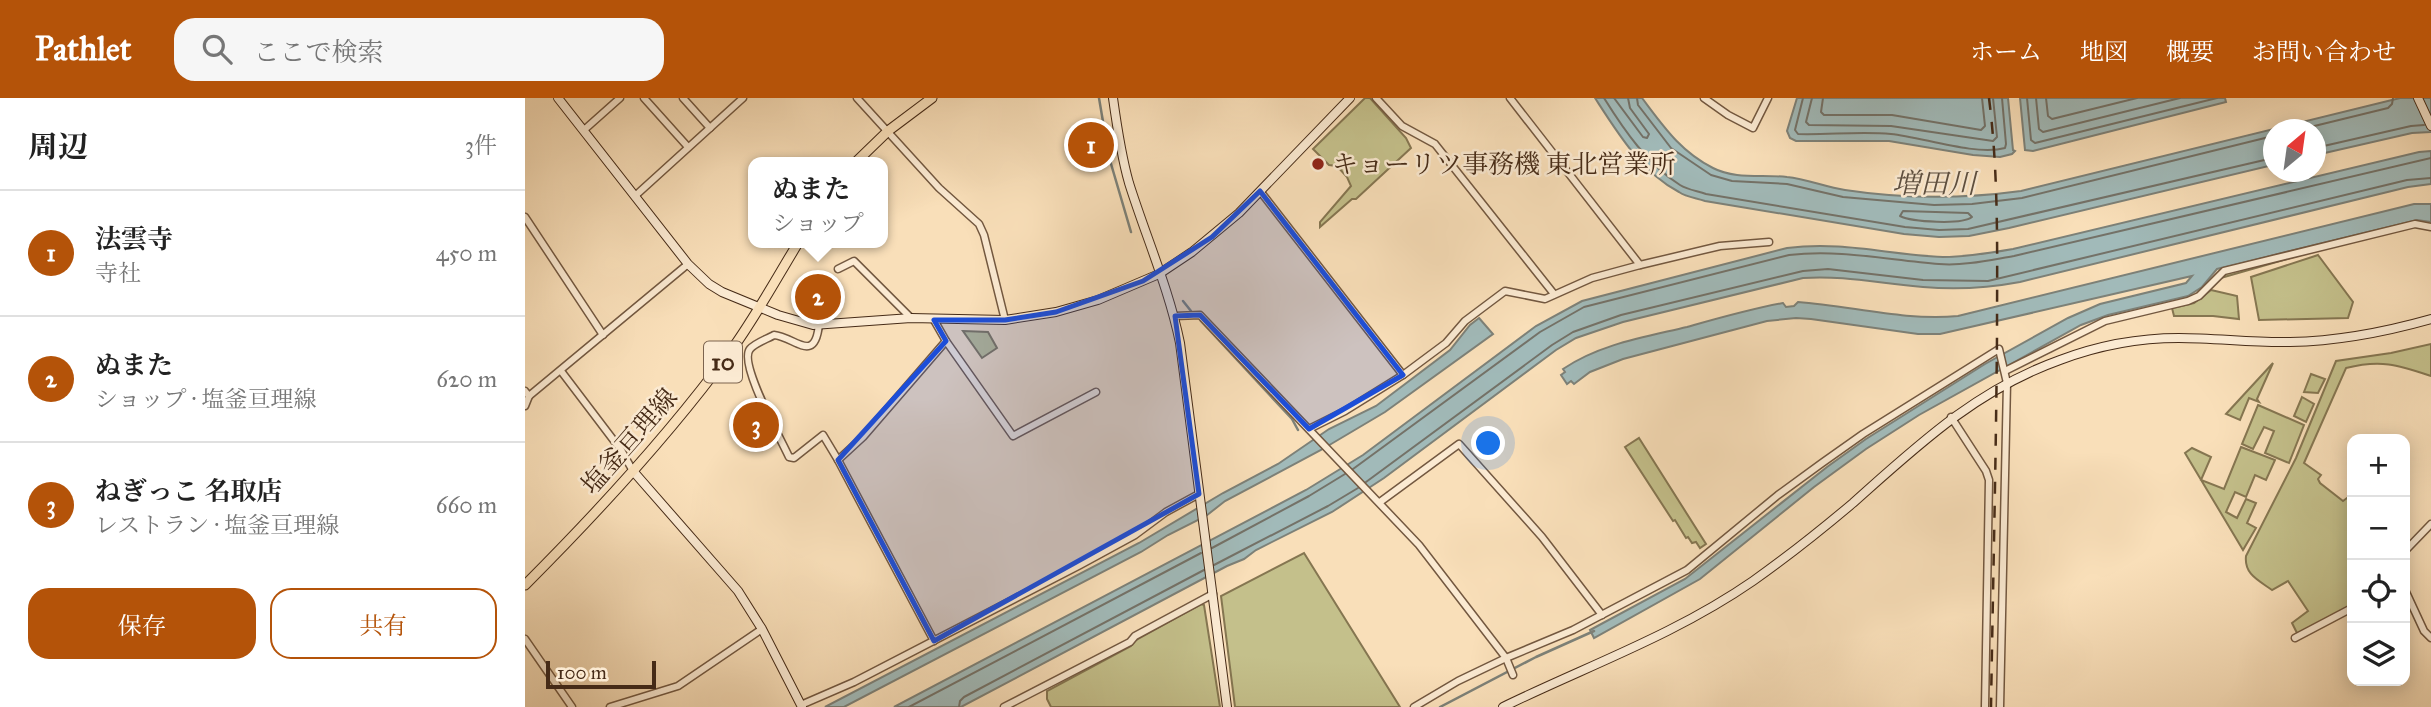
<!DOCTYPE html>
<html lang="ja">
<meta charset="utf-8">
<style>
body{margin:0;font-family:"IM FELL Great Primer","Noto Serif JP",serif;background:#f6f6f6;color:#222}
.controls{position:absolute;right:21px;bottom:21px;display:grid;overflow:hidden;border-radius:14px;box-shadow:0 4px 18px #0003}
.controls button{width:63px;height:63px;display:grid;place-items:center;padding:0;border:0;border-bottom:2px solid #e0e0e0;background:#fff;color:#222;font:35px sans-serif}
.compass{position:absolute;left:1738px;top:21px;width:63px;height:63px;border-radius:50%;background:#fff;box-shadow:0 4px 18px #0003;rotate:29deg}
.scale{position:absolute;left:21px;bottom:18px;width:110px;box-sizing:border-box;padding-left:7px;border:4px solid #462b17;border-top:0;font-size:19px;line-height:24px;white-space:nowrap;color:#462b17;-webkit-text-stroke:5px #fbead2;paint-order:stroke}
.you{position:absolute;left:964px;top:346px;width:24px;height:24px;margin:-18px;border:5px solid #fff;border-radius:50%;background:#1a73e8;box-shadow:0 0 0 10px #1a73e833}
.badge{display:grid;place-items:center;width:46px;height:46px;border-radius:50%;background:#b45309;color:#fff;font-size:23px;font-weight:700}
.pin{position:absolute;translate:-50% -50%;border:4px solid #fff;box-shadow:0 2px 7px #0006}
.popup{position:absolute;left:223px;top:59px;width:140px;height:91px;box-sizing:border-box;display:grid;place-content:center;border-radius:14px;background:#fff;filter:drop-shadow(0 2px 5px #0005);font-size:23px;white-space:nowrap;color:#767676}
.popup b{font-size:26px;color:#222}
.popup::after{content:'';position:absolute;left:50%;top:100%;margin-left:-14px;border:14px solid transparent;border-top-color:#fff}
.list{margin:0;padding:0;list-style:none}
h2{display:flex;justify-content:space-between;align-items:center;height:91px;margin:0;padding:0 28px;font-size:30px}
h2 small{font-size:23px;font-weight:400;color:#767676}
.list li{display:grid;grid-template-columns:46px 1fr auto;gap:21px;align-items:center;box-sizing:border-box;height:126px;padding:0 28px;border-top:2px solid #e0e0e0}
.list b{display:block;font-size:26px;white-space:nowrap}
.list p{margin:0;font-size:23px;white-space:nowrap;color:#767676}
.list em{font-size:23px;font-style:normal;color:#767676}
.actions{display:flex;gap:14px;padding:21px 28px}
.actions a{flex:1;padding:16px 0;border:2px solid #b45309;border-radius:21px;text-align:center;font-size:24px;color:#b45309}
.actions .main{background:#b45309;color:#fff}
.icon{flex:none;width:38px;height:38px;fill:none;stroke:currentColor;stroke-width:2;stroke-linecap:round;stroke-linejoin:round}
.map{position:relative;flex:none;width:1906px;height:609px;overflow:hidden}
header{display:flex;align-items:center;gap:42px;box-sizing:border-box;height:98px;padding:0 35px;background:#b45309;color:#fff}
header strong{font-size:33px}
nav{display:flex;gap:38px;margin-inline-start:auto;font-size:24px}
.search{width:490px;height:63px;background:#f6f6f6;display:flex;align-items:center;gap:18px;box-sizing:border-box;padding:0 24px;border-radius:21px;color:#767676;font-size:26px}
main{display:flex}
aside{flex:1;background:#fff}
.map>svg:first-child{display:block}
.green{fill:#c4c08b;stroke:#857651;stroke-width:2}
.water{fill:#a1bab9;stroke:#7d8178;stroke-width:2}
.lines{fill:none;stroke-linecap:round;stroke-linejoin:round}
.shore{stroke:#747268;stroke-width:2}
.stream{stroke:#7d8178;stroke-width:2.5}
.street-casing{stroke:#735840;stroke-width:9}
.secondary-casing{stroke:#462b17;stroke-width:10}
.primary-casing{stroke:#462b17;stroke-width:11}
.street{stroke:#fbead2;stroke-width:6}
.secondary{stroke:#fbead2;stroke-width:8}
.primary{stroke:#f9dfb9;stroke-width:9}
.rail{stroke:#462b17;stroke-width:2.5;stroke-dasharray:12 12;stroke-linecap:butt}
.marked{fill:#1d4ed8;fill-opacity:0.2;stroke:#1d4ed8;stroke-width:5;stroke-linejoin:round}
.poi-dot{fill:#8f2418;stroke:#fbead2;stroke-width:2.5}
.labels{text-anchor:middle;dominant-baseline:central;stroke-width:5;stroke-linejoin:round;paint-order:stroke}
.shield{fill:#fbead2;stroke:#7c644f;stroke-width:2}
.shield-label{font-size:24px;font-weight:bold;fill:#462b17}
.poi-label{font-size:26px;fill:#462b17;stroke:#fbead2;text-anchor:start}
.street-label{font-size:26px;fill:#462b17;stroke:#fbead2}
.water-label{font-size:28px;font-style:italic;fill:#5d4f40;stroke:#fbead2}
</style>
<header>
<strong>Pathlet</strong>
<div class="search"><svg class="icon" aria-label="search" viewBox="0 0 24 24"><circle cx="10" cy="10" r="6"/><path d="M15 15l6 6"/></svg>ここで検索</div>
<nav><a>ホーム</a><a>地図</a><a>概要</a><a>お問い合わせ</a></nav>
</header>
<main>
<aside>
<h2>周辺<small>3件</small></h2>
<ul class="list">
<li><span class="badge">1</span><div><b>法雲寺</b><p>寺社</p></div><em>450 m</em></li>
<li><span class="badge">2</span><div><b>ぬまた</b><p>ショップ · 塩釜亘理線</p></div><em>620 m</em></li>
<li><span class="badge">3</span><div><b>ねぎっこ 名取店</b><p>レストラン · 塩釜亘理線</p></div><em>660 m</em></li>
</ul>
<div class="actions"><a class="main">保存</a><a>共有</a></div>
</aside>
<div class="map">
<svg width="1906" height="609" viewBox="0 0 1906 609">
<rect width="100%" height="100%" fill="#f9dfb9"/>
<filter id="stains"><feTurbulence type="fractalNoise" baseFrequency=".00286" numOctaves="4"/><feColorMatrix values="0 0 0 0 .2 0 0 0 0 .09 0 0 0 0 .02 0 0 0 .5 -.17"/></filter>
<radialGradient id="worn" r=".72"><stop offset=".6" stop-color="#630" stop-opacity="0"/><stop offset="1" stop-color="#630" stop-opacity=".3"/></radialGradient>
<g class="green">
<polygon points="840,0 845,0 881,40 886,50 831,101 827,101 795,129 795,124 826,88 822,79 812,68 804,67 788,51"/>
<polygon points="1793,152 1696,180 1699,176"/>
<polygon points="1793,157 1828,204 1823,220 1734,222 1726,179"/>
<polygon points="1686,192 1712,198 1714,221 1688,218 1649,218 1647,210 1669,205"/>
<polygon points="438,233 463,234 472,250 457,260"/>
<path d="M1906 246V278C1873 267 1856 261 1821 270L1779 365 1796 377 1793 381 1795 385 1818 403 1826 397 1827 398V507L1773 537 1767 525 1783 513 1763 483 1747 492C1733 482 1719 476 1721 458L1771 360 1811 263 1866 255Z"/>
<polygon points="1748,265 1732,301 1734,304 1724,300 1715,322 1701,316"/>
<polygon points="1786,276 1800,281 1793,295 1779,294"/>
<polygon points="1777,299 1789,306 1781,324 1769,318"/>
<polygon points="1733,307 1779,327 1764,365 1740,355 1749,333 1739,329 1728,351 1717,346"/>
<polygon points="1114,340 1181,446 1175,450 1171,444 1167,445 1163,439 1161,440 1150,422 1148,423 1100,349"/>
<polygon points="1716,349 1750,362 1741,382 1730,377 1721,399 1710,394 1701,414 1712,420 1721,401 1731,405 1722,425 1731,430 1718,452 1660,355 1667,350 1686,359 1676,382 1699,391"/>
<polygon points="779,455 875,609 710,609 696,498"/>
<polygon points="676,506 679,507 695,609 526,609 522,601 522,593 606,548 609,543"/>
</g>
<g class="water">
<path d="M1070 0H1117C1139 29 1155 53 1188 70 1211 82 1238 76 1262 79 1282 81 1300 89 1320 92 1379 101 1437 101 1496 93L1875 0H1906V34L1887 35 1791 57 1790 32H1748V67L1484 130 1444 138 1414 139 1379 136 1180 103C1171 100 1161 99 1154 94 1117 75 1092 34 1070 0Z"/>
<polygon points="1272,0 1483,0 1488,52 1490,53 1487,56 1475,59 1448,57 1364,43 1271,43 1265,40 1262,33"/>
<polygon points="1495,0 1700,0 1701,4 1508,53 1500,52"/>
<path d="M1906 53V86L1883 89 1495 184C1463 190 1431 192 1398 189 1357 186 1319 177 1278 180L1098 224 1051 240 1031 252 859 380 807 414 731 452 719 461 702 468 436 609H369L781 392 838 357 1011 228 1057 203 1262 150C1320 143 1363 157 1418 159 1441 159 1465 155 1488 151L1894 54Z"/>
<path d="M1889 106H1906V124L1892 122 1692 171 1677 189 1663 198 1583 217 1556 227 1394 317 1341 351 1289 389 1175 481 1069 540 1065 532 1160 481 1302 369 1341 341 1460 266 1543 220 1575 206 1661 185 1667 178 1415 236H1393L1286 221 1271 220 1242 223 1098 261 1065 274 1049 286 1046 283 1042 286 1036 277 1040 274 1038 271C1075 246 1120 239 1162 229 1194 220 1225 211 1258 205L1261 209 1269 208 1273 204C1327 208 1379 223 1433 218Z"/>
<polygon points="954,220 968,236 860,314 796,352 700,403 681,418 643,437 616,454 319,609 300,609 614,445 698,395 753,366 804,331 851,308 925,252 945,227"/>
</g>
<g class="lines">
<g class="shore">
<path d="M1079 0C1099 32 1123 67 1155 87 1163 92 1173 93 1181 96L1380 129 1414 132 1443 131 1748 60"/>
<polyline points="1089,0 1118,39 1122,40 1124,36 1105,10 1103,0"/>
<polyline points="1112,0 1113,7 1146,50 1186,77 1207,83 1262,86 1318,99 1409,107 1447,106 1497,100 1748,38"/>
<path d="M1278 0 1270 32 1273 36C1303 37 1336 33 1366 36 1397 39 1450 58 1480 50L1481 46 1477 0"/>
<polyline points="1287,0 1281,24 1284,27 1366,28 1468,43 1472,39 1468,0"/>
<polyline points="1298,0 1296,14 1299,17 1367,17 1456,32 1460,28 1457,0"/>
<polyline points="1502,0 1506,42 1510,45 1692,0"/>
<polyline points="1511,0 1514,31 1518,34 1655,0"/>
<polyline points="1521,0 1523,18 1527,21 1612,0"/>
<polyline points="1773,32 1863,10 1867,6 1868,0"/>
<polyline points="1790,50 1886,28 1899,27"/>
<path d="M1378 113 1443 115 1447 119C1437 127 1387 124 1375 118Z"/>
<path d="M828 371 1015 234 1059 209 1264 157C1315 151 1363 162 1414 166 1439 168 1465 162 1489 158L1906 60"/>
<polyline points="841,384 1027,247 1048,234 1096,217 1278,173 1303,171 1398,182 1463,183 1882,82 1906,80"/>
<polyline points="687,450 784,398 820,376"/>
<polyline points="689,467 803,408 833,390"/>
<polyline points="384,609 676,455"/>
<polyline points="434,609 435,603 439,599 679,472"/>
</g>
<g class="stream">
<polyline points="574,0 584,59 606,134"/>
<polyline points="658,203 666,213"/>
<polyline points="676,223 767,321 773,332"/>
<polyline points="915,609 1011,559 1069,533"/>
</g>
<defs>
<g id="street">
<polyline points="119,0 163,49"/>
<polyline points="158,0 185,30"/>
<polyline points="332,0 414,90 454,126 459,137 480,222"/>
<polyline points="851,0 877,28 910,46 1029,196"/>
<polyline points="985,0 1115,167"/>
<polyline points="1179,0 1203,17 1228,30 1243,0"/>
<polyline points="59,32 95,0"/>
<polyline points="735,93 878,277"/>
<polyline points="110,98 218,0"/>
<polyline points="0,119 78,237"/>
<polyline points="313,171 329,163 386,220"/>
<polyline points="650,218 675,217 894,447 981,560 988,577"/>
<polyline points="409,222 421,243 488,338 571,294"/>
<path d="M294 226C290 267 270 239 249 237 242 241 230 245 225 251 213 265 256 341 264 359L269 360 298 337 313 362 409 543"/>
<polyline points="36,273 96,352 108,373"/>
<polyline points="1480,273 1580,223 1663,203 1674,198 1699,173 1890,126 1906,129"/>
<polyline points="0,293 4,298 163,166"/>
<polyline points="0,308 4,298"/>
<polyline points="1426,319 1461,373 1464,382 1460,609"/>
<polyline points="784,331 820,313 878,277 921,245 940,223 980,193 1020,201 1067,180 1115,167 1195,148 1244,144"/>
<polyline points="313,362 338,339 421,243"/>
<polyline points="855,404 934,346 1017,439 1077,517"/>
<polyline points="1880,453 1906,426"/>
<polyline points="1880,492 1899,533 1906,540"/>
<polyline points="1770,540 1827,510"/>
<polyline points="0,541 47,609"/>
<polyline points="276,607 329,584 555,467 610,437 641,414 674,396"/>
<polyline points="85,609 153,588 237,531"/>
<polyline points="479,609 605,544 610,538 688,496"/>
<polyline points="889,609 933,583 981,560 1048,532 1162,472 1253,397 1297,365 1338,336 1474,251 1482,285 1475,609"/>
</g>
<g id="secondary">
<polyline points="33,0 163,166 184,186 197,194 253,217 288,227 386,220 480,222 531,214 573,202 634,176 667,154 714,115 825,0"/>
<path d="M588 0C592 29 596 57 604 85 621 139 644 191 655 245L702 609"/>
<polyline points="1893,0 1906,28"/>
<polyline points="108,373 213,493 237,531 277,609"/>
<path d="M978 609C1062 568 1150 537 1228 483 1262 459 1296 432 1328 405 1393 347 1451 292 1535 262 1572 248 1615 240 1654 240 1691 240 1729 245 1765 244 1813 243 1860 234 1906 221"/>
</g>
<g id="primary">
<polyline points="331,64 363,33 407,0"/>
<path d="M0 487C73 414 144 337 205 254 230 220 251 181 273 145"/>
</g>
</defs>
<use href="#street" class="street-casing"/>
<use href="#secondary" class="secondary-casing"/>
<use href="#primary" class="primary-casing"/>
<use href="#street" class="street"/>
<use href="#secondary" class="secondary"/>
<use href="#primary" class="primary"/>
<path class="rail" d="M1464 0C1474 79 1472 159 1472 238 1471 362 1468 485 1466 609"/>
</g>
<path class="marked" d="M735 93 878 277 784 331 675 217 650 218 674 396 409 543 313 362 421 243 409 222H480L531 214 618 183 687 139Z"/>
<circle class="poi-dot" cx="793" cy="66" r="7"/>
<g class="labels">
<rect class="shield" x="179" y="243.5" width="38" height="41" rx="5"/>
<g class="shield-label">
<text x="198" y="264">10</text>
</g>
<g class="poi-label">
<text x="807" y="66">キョーリツ事務機 東北営業所</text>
</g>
<g class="street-label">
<text transform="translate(104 343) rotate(-49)">塩釜亘理線</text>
</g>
<g class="water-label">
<text x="1409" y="85">増田川</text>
</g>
</g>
<rect width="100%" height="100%" filter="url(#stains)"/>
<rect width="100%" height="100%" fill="url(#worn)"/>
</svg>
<div class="controls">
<button>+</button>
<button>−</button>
<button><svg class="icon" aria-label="locate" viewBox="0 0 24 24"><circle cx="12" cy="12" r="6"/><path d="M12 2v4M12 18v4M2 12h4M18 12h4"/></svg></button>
<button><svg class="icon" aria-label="layers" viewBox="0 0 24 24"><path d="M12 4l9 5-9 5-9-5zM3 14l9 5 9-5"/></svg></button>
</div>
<svg class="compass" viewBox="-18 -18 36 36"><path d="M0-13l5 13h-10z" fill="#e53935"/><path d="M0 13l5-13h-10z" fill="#767676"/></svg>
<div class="scale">100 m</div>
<div class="you"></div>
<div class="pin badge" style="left:566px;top:47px">1</div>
<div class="pin badge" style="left:293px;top:199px">2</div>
<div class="popup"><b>ぬまた</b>ショップ</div>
<div class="pin badge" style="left:231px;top:327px">3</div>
</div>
</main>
